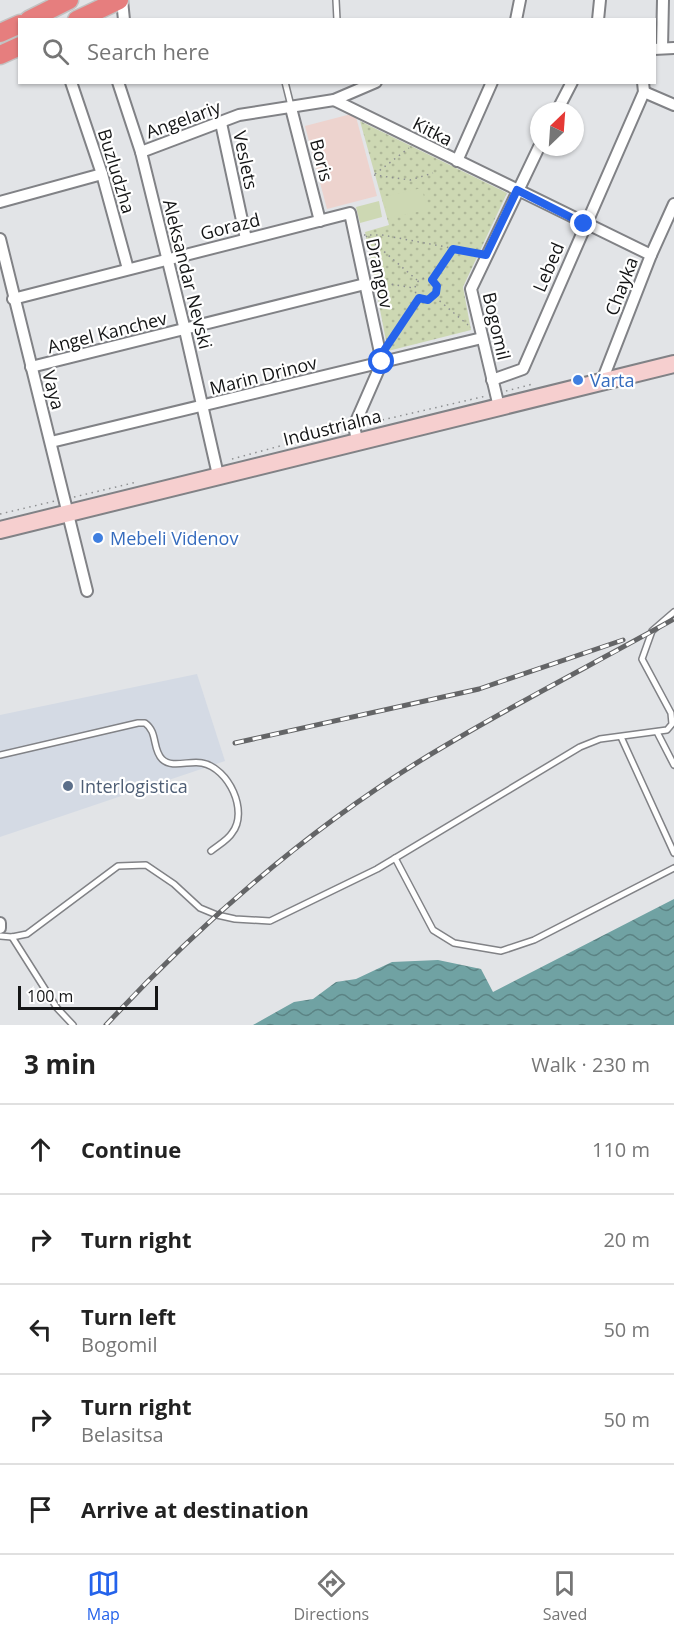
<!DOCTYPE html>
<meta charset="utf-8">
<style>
body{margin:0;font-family:"Open Sans",sans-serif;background:#f2f2f2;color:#222}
.compass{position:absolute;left:530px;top:102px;width:54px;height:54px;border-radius:50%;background:#fff;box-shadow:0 2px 4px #0004;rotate:25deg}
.scale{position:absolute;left:18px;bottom:15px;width:140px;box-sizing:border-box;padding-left:6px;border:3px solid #141516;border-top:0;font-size:16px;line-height:21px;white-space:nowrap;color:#141516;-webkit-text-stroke:4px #fff;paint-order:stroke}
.stop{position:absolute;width:18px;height:18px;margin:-14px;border:4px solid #2563eb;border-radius:50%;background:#fff}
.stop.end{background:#2563eb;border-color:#fff;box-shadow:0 2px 6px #0008}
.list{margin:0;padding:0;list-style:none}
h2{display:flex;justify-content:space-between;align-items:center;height:78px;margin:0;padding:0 24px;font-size:26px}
h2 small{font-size:20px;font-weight:400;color:#767676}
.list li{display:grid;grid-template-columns:39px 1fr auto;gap:18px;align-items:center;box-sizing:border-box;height:90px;padding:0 24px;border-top:2px solid #e0e0e0}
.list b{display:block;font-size:22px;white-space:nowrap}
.list p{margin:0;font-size:20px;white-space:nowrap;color:#767676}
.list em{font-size:20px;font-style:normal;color:#767676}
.icon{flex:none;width:33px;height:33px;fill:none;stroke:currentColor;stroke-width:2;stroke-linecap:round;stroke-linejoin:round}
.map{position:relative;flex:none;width:674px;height:1025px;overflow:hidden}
.search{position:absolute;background:#fff;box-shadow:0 2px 4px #0004;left:18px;right:18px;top:18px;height:66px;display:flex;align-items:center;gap:15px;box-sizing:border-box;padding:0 21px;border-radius:0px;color:#767676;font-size:22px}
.sheet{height:528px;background:#fff}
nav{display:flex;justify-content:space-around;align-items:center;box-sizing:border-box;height:84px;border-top:2px solid #e0e0e0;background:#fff;font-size:16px;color:#767676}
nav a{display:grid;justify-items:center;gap:3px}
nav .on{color:#2563eb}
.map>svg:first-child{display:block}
.built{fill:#d4dae4}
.education{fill:#edd3ce}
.park{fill:url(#park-dots)}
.pitch{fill:#cdd8b3}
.water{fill:url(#water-waves)}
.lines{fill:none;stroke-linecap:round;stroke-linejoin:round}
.service-casing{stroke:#818286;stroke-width:8}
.minor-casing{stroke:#818286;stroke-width:14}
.secondary-casing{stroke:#818286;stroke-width:20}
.trunk-casing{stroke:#c2c2c2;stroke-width:21}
.path{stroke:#8d8f91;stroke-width:1.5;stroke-dasharray:1.5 4.5;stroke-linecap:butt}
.service{stroke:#fff;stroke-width:5}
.minor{stroke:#fff;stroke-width:10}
.secondary{stroke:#f6cfcf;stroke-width:16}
.trunk{stroke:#e67e7e;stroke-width:18}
.rail-casing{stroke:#646567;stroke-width:5}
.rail{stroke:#fff;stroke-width:3;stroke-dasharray:9;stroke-linecap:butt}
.route{stroke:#2563eb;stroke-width:8}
.shop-dot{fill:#3f7fe0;stroke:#fff;stroke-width:2}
.service-dot{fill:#5c6f8a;stroke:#fff;stroke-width:2}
.labels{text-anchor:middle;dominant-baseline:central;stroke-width:4.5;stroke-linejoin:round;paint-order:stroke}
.street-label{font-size:18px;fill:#141516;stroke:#fff}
.shop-label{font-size:18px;fill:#366cbe;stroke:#fff;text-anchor:start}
.service-label{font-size:18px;fill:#4e5e75;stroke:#fff;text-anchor:start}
</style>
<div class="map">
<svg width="674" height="1025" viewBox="0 0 674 1025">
<defs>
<pattern id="park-dots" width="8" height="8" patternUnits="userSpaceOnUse" patternTransform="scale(1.5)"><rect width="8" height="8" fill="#cdd8b3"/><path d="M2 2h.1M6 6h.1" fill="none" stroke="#afb899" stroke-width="1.8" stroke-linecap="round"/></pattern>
<pattern id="water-waves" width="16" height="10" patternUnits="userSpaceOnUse" patternTransform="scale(1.5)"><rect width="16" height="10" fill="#70a2a3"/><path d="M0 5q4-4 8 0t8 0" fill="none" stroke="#5b8384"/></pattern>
</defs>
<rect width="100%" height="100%" fill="#e2e4e7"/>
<polygon class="built" points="197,674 225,761 0,837 0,715"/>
<polygon class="education" points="355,113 377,196 327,209 305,126"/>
<polygon class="park" points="360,121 507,193 463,287 471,330 388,351 365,232 389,225"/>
<g class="pitch">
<polygon points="422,188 427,210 388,218 383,197"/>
<polygon points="379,201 382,217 360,223 356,207"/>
</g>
<polygon class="water" points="674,899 674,1025 253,1025 294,1002 313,999 336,982 356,979 392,962 438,960 481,969 493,992"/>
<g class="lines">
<defs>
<g id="service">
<polyline points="336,0 337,20"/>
<polyline points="285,82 291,106"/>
<polyline points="657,732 674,765"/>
<polyline points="621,737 674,853"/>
<path d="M0 755 138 723H145C158 732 152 749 162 759 172 769 190 760 202 763 229 768 249 812 232 833 228 840 217 846 211 851"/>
<polyline points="395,858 433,930 454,943 501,951 534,940 674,868"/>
<polyline points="0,936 12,937 27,934 118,866 146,865 174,884 200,908 217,915 235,919 270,921 377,869 580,747 600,739 667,730 672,724 671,713 642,659 652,631 674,612"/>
<polyline points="12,937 57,1008 73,1025"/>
</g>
<g id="minor">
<polyline points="122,0 124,20"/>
<polyline points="516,20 520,0"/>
<polyline points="598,20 600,0"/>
<polyline points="662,48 663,0"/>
<polyline points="654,49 674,48"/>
<polyline points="71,82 102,174 128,269"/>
<polyline points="118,82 141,152 185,330 218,475"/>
<polyline points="644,92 674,105"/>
<polyline points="334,100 651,255"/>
<polyline points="291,108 320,221"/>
<polyline points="557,111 572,82"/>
<polyline points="221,123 246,239"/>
<polyline points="141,152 239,115 334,100 376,82"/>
<polyline points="457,161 492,82"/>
<polyline points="0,202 102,174"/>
<polyline points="0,239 87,591"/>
<polyline points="13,299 350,213 382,362 354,426 357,440"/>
<polyline points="31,367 365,284"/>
<polyline points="492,380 523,369 644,92 643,82"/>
<polyline points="602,381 651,255 674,204"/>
<polyline points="499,407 471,289 539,147"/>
<polyline points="51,442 482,338"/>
<polyline points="0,923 0,928"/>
</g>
<polyline id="secondary" points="0,530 674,364"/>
<g id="trunk">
<polyline points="29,20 69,0"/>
<polyline points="77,20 119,0"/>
<polyline points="0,33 20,24"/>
<polyline points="0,55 20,46"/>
</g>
</defs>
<use href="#service" class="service-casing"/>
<use href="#minor" class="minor-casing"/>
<use href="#secondary" class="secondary-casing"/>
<use href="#trunk" class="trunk-casing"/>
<g class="path">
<polyline points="375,174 409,148"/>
<polyline points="374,175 410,180 433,173"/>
<polyline points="364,235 382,235 478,253"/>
<polyline points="366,236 417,280"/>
<circle cx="426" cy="289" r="11"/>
<polyline points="432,280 452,249"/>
<polyline points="374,281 413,288"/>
<polyline points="435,297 468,325"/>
<polyline points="388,345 419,299"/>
<polyline points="506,391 533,384"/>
<polyline points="365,424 486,396"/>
<polyline points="232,459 343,429"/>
<polyline points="74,497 137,482"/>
<polyline points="0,514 55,501"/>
</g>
<use href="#service" class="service"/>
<use href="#minor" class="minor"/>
<use href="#secondary" class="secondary"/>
<use href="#trunk" class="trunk"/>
<defs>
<g id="rail">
<polyline points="235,743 479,689 623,640"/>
<path d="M106 1025C206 917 321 818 448 744 522 700 599 661 674 619"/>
</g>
</defs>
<use href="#rail" class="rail-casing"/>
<use href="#rail" class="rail"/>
</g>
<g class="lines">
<polyline class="route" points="382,362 381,355 419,298 428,300 436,293 437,286 432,280 453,249 486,255 517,190 584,224"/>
</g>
<g class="shop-dot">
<circle cx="578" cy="380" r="6"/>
<circle cx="98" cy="538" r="6"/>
</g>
<circle class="service-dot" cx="68" cy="786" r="6"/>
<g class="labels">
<g class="street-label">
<text transform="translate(183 119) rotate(-20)">Angelariy</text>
<text transform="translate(433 131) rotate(27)">Kitka</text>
<text transform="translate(246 160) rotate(78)">Veslets</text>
<text transform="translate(322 160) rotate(75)">Boris</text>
<text transform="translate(117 171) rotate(73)">Buzludzha</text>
<text transform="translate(230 226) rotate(-14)">Gorazd</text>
<text transform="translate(548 267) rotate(-67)">Lebed</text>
<text transform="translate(380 273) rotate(78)">Drangov</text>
<text transform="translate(188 274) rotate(76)">Aleksandar Nevski</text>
<text transform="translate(621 286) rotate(-69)">Chayka</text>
<text transform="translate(497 326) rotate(77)">Bogomil</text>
<text transform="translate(107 332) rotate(-14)">Angel Kanchev</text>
<text transform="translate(263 375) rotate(-14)">Marin Drinov</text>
<text transform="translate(54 390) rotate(75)">Vaya</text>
<text transform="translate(332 427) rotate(-14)">Industrialna</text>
</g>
<g class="shop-label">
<text x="590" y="380">Varta</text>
<text x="110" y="538">Mebeli Videnov</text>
</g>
<g class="service-label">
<text x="80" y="786">Interlogistica</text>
</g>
</g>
</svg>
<svg class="compass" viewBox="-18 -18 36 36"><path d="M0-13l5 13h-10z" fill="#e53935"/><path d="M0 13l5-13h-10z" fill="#767676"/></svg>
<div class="scale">100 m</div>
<div class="stop" style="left:382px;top:362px"></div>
<div class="stop end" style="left:584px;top:224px"></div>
<div class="search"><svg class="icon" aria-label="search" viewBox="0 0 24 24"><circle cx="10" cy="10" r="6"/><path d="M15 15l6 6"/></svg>Search here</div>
</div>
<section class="sheet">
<h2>3 min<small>Walk · 230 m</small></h2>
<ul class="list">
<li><svg class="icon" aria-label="ahead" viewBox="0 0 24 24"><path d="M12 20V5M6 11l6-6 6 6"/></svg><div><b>Continue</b></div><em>110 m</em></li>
<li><svg class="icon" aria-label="right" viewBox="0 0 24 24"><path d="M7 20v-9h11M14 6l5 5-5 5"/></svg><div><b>Turn right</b></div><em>20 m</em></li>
<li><svg class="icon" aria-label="left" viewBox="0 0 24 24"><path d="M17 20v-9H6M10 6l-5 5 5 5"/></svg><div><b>Turn left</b><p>Bogomil</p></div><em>50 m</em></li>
<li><svg class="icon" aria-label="right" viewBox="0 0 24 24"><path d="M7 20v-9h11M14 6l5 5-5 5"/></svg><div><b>Turn right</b><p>Belasitsa</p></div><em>50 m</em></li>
<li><svg class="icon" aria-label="arrive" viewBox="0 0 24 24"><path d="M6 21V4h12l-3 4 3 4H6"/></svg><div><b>Arrive at destination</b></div></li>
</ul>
</section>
<nav>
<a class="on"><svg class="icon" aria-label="map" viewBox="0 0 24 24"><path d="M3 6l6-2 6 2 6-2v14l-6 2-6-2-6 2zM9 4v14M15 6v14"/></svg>Map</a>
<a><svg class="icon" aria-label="directions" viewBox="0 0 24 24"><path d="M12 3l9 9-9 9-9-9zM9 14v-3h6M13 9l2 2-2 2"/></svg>Directions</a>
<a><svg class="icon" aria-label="saved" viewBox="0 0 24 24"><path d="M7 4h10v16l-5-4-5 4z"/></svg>Saved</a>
</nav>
